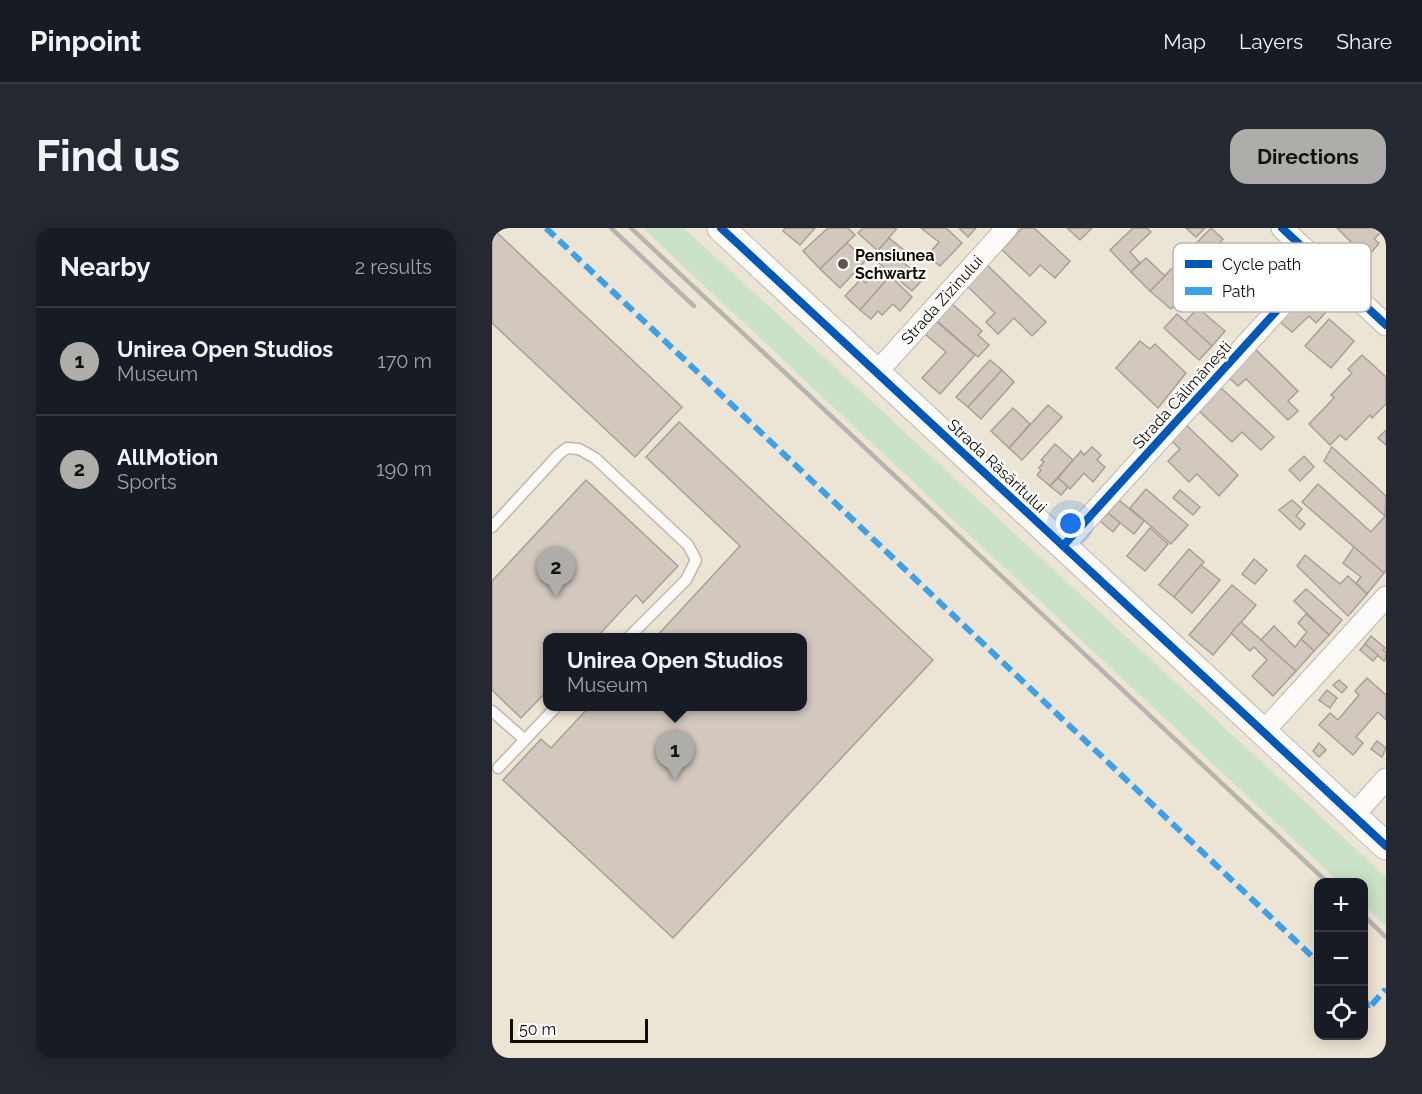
<!DOCTYPE html>
<meta charset="utf-8">
<style>
body{margin:0;font-family:Raleway,sans-serif;background:#242831;color:#f1f3f6}
.controls{position:absolute;right:18px;bottom:18px;display:grid;overflow:hidden;border-radius:12px;box-shadow:0 3px 15px #0003}
.controls button{width:54px;height:54px;display:grid;place-items:center;padding:0;border:0;border-bottom:2px solid #363941;background:#171b24;color:#f1f3f6;font:30px sans-serif}
.scale{position:absolute;left:18px;bottom:15px;width:138px;box-sizing:border-box;padding-left:6px;border:3px solid #100b03;border-top:0;font-size:16px;line-height:21px;white-space:nowrap;color:#100b03;-webkit-text-stroke:4px #fff;paint-order:stroke}
.you{position:absolute;left:579px;top:296px;width:21px;height:21px;margin:-15px;border:4px solid #fff;border-radius:50%;background:#1a73e8;box-shadow:0 0 0 9px #1a73e833}
.badge{display:grid;place-items:center;width:39px;height:39px;border-radius:50%;background:#aeadaa;color:#111;font-size:20px;font-weight:700}
.pin{position:absolute;translate:-50% -50px;filter:drop-shadow(0 2px 3px #0008)}
.pin::after{content:'';position:absolute;top:32px;width:21px;height:18px;background:inherit;clip-path:polygon(0 0,100% 0,50% 100%)}
.popup{position:absolute;left:51px;top:405px;width:264px;height:78px;box-sizing:border-box;display:grid;place-content:center;border-radius:12px;background:#171b24;filter:drop-shadow(0 2px 4px #0005);font-size:20px;white-space:nowrap;color:#9ea1a6}
.popup b{font-size:22px;color:#f1f3f6}
.popup::after{content:'';position:absolute;left:50%;top:100%;margin-left:-12px;border:12px solid transparent;border-top-color:#171b24}
.list{margin:0;padding:0;list-style:none}
h2{display:flex;justify-content:space-between;align-items:center;height:78px;margin:0;padding:0 24px;font-size:26px}
h2 small{font-size:20px;font-weight:400;color:#9ea1a6}
.list li{display:grid;grid-template-columns:39px 1fr auto;gap:18px;align-items:center;box-sizing:border-box;height:108px;padding:0 24px;border-top:2px solid #363941}
.list b{display:block;font-size:22px;white-space:nowrap}
.list p{margin:0;font-size:20px;white-space:nowrap;color:#9ea1a6}
.list em{font-size:20px;font-style:normal;color:#9ea1a6}
.icon{flex:none;width:33px;height:33px;fill:none;stroke:currentColor;stroke-width:2;stroke-linecap:round;stroke-linejoin:round}
.map{position:relative;flex:none;width:894px;height:830px;overflow:hidden;border-radius:18px}
header{display:flex;align-items:center;gap:36px;box-sizing:border-box;height:84px;padding:0 30px;background:#171b24;border-bottom:2px solid #363941}
header strong{font-size:28px}
nav{display:flex;gap:33px;margin-inline-start:auto;font-size:21px}
.intro{display:flex;align-items:center;justify-content:space-between;box-sizing:border-box;height:144px;padding:0 36px}
h1{margin:0;font-size:42px}
.button{padding:15px 27px;border-radius:18px;background:#aeadaa;color:#111;font-size:21px;font-weight:700}
main{display:flex;gap:36px;padding:0 36px}
aside{flex:1;background:#171b24;border-radius:18px;box-shadow:0 3px 15px #0003}
.map>svg:first-child{display:block}
.grass{fill:#cae2c7}
.building{fill:#d2c8be;stroke:#a8a096;stroke-width:1.5}
.lines{fill:none;stroke-linecap:round;stroke-linejoin:round}
.service-casing{stroke:#bfb9ad;stroke-width:13}
.minor-casing{stroke:#bfb9ad;stroke-width:23}
.tertiary-casing{stroke:#bfb9ad;stroke-width:29}
.service{stroke:#fcfbf9;stroke-width:10}
.minor{stroke:#fcfbf9;stroke-width:21}
.tertiary{stroke:#fcfbf9;stroke-width:27}
.rail{stroke:#b6b4af;stroke-width:4.5}
.quiet{stroke:#3da1e9;stroke-width:6;stroke-dasharray:12 6;stroke-linecap:butt}
.cycleway-casing{stroke:#fff;stroke-width:11}
.cycleway{stroke:#0057b8;stroke-width:8}
.poi-dot{fill:#5d574c;stroke:#fff;stroke-width:2}
.labels{text-anchor:middle;dominant-baseline:central;stroke-width:4.5;stroke-linejoin:round;paint-order:stroke}
.poi-label{font-size:16px;font-weight:bold;fill:#100b03;stroke:#fff;text-anchor:start}
.street-label{font-size:16px;fill:#100b03;stroke:#fff}
.key{fill:#fff;stroke:#b7b6b3;stroke-width:1.5}
.key-label{font-size:16px;fill:#100b03}
</style>
<header>
<strong>Pinpoint</strong>
<nav><a>Map</a><a>Layers</a><a>Share</a></nav>
</header>
<div class="intro"><h1>Find us</h1><a class="button">Directions</a></div>
<main>
<aside>
<h2>Nearby<small>2 results</small></h2>
<ul class="list">
<li><span class="badge">1</span><div><b>Unirea Open Studios</b><p>Museum</p></div><em>170 m</em></li>
<li><span class="badge">2</span><div><b>AllMotion</b><p>Sports</p></div><em>190 m</em></li>
</ul>
</aside>
<div class="map">
<svg width="894" height="830" viewBox="0 0 894 830">
<rect width="100%" height="100%" fill="#ece4d4"/>
<polygon class="grass" points="151,0 192,0 894,649 894,698 872,677 872,654 847,654"/>
<g class="building">
<polygon points="0,0 190,179 143,229 0,95"/>
<polygon points="293,0 323,0 308,17 291,3"/>
<polygon points="336,0 356,0 363,7 328,41 311,23"/>
<polygon points="371,0 405,0 386,23 366,5"/>
<polygon points="429,0 454,0 470,15 448,38 435,28 447,14"/>
<polygon points="467,0 484,0 476,9"/>
<polygon points="530,0 542,0 578,33 563,50 548,37 538,48 510,22"/>
<polygon points="575,0 600,0 588,12"/>
<polygon points="641,0 655,0 659,4 638,24 648,35 639,44 618,22"/>
<polygon points="694,0 713,0 704,9"/>
<polygon points="719,0 731,11 684,60 692,68 679,81 658,63"/>
<polygon points="845,0 887,0 890,3 882,11 887,15 875,30"/>
<polygon points="397,10 412,22 405,29 431,51 420,63 380,29"/>
<polygon points="355,15 374,32 348,60 328,41"/>
<polygon points="767,28 788,46 768,69 753,56 765,43 758,38"/>
<polygon points="654,30 673,48 658,63 639,44"/>
<polygon points="494,36 554,94 540,108 522,90 506,106 494,94 503,85 474,57"/>
<polygon points="388,39 398,48 368,82 353,68 369,51 374,55"/>
<polygon points="398,48 420,69 408,83 401,76 390,87 386,83 379,91 368,82"/>
<polygon points="814,68 834,84 824,95 817,88 800,104 787,93 807,70"/>
<polygon points="458,74 490,103 486,107 497,117 486,129 443,91"/>
<polygon points="706,80 733,103 720,118 693,94"/>
<polygon points="685,86 720,118 707,132 672,100"/>
<polygon points="837,91 862,113 839,140 813,118"/>
<polygon points="444,93 483,127 448,166 430,150 454,124 433,106"/>
<polygon points="648,113 658,121 663,116 694,145 666,180 624,140"/>
<polygon points="761,119 806,163 796,173 806,183 796,192 754,151 746,158 734,147"/>
<polygon points="870,127 894,149 894,176 880,190 878,187 854,212 848,207 838,217 817,196 842,170 839,167 860,145 856,141"/>
<polygon points="498,132 510,142 476,179 464,169"/>
<polygon points="510,142 522,154 489,191 476,179"/>
<polygon points="727,158 782,209 769,222 750,204 740,214 705,181"/>
<polygon points="556,177 570,189 530,232 517,220"/>
<polygon points="521,180 538,196 517,220 499,203"/>
<polygon points="187,194 441,432 181,710 11,552 49,511 59,520 98,478 310,478 310,410 163,410 248,318 154,229"/>
<polygon points="693,196 746,247 727,268 705,246 697,254 676,233 688,221 678,211"/>
<polygon points="894,202 894,217 886,210"/>
<polygon points="563,216 581,232 558,258 545,247 549,242 547,240 552,234 549,232"/>
<polygon points="600,219 609,227 605,232 613,239 601,254 592,245 578,261 566,250 589,223 592,227"/>
<polygon points="840,219 894,268 893,288 832,233"/>
<polygon points="812,228 822,239 808,253 797,242"/>
<polygon points="566,250 576,259 569,267 558,258"/>
<polygon points="94,252 186,338 151,375 144,367 104,410 56,410 56,462 29,490 0,462 0,353"/>
<polygon points="826,256 879,304 894,287 894,343 892,345 810,274"/>
<polygon points="654,261 696,297 679,316 638,280"/>
<polygon points="688,262 708,279 701,287 681,270"/>
<polygon points="627,272 652,293 642,306 616,285"/>
<polygon points="800,272 810,281 804,288 813,296 808,302 787,282"/>
<polygon points="616,285 628,295 621,304 608,293"/>
<polygon points="658,300 676,316 653,343 635,328"/>
<polygon points="862,319 892,345 875,366 864,355 869,349 851,335"/>
<polygon points="697,321 712,334 682,369 667,357"/>
<polygon points="813,327 848,356 856,348 875,366 856,388 805,338"/>
<polygon points="762,331 775,342 763,356 750,346"/>
<polygon points="709,337 728,352 700,385 682,369"/>
<polygon points="740,357 764,377 721,427 697,407"/>
<polygon points="814,361 850,392 837,407 802,373"/>
<polygon points="814,386 837,407 822,423 809,411 815,404 806,395"/>
<polygon points="749,394 804,443 781,468 760,448 775,432 762,419 758,423 739,405"/>
<polygon points="782,398 803,419 809,411 822,423 804,443 769,412"/>
<polygon points="879,408 893,420 891,422 894,424 894,430 892,433 873,416"/>
<polygon points="873,416 886,427 881,433 868,422"/>
<polygon points="875,450 894,467 894,492 886,484 864,509 871,515 861,527 827,497 838,485 846,492 867,467 863,463"/>
<polygon points="847,452 855,459 850,465 841,457"/>
<polygon points="835,462 845,470 838,480 827,472"/>
<polygon points="885,513 894,520 890,529 879,521"/>
<polygon points="827,515 834,522 827,529 821,523"/>
</g>
<g class="lines">
<defs>
<g id="service">
<polyline points="0,299 67,226 75,220 87,221 103,230 196,317 204,332 194,352 136,410"/>
<polyline points="0,483 32,511"/>
<polyline points="6,540 65,478"/>
</g>
<g id="minor">
<polyline points="790,0 894,97"/>
<polyline points="385,144 515,0"/>
<polyline points="571,318 828,35"/>
<polyline points="772,503 894,369"/>
<polyline points="861,588 894,551"/>
</g>
<polyline id="tertiary" points="229,0 894,618"/>
</defs>
<use href="#service" class="service-casing"/>
<use href="#minor" class="minor-casing"/>
<use href="#tertiary" class="tertiary-casing"/>
<use href="#service" class="service"/>
<use href="#minor" class="minor"/>
<use href="#tertiary" class="tertiary"/>
<g class="rail">
<polyline points="119,0 202,78"/>
<polyline points="139,0 835,654"/>
<polyline points="872,688 894,709"/>
</g>
<g class="quiet">
<polyline points="54,0 826,734"/>
<polyline points="872,769 876,781 894,761"/>
</g>
<defs>
<g id="cycleway">
<polyline points="229,0 894,618"/>
<polyline points="790,0 894,97"/>
<polyline points="571,318 828,35"/>
</g>
</defs>
<use href="#cycleway" class="cycleway-casing"/>
<use href="#cycleway" class="cycleway"/>
</g>
<circle class="poi-dot" cx="351" cy="36" r="6"/>
<g class="labels">
<g class="poi-label">
<text x="363" y="27">Pensiunea<tspan x="363" dy="18">Schwartz</tspan></text>
</g>
<g class="street-label">
<text transform="translate(450 72) rotate(-48)">Strada Zizinului</text>
<text transform="translate(690 167) rotate(-48)">Strada Călimănești</text>
<text transform="translate(505 238) rotate(43)">Strada Răsăritului</text>
</g>
</g>
<rect x="681" y="15" width="198" height="69" rx="9" class="key"/>
<rect x="693" y="32" width="27" height="8" fill="#0057b8"/>
<rect x="693" y="59" width="27" height="8" fill="#3da1e9"/>
<g class="key-label">
<text x="730" y="42">Cycle path</text>
<text x="730" y="69">Path</text>
</g>
</svg>
<div class="controls">
<button>+</button>
<button>−</button>
<button><svg class="icon" aria-label="locate" viewBox="0 0 24 24"><circle cx="12" cy="12" r="6"/><path d="M12 2v4M12 18v4M2 12h4M18 12h4"/></svg></button>
</div>
<div class="scale">50 m</div>
<div class="you"></div>
<div class="pin badge" style="left:183px;top:552px">1</div>
<div class="popup"><b>Unirea Open Studios</b>Museum</div>
<div class="pin badge" style="left:64px;top:369px">2</div>
</div>
</main>
